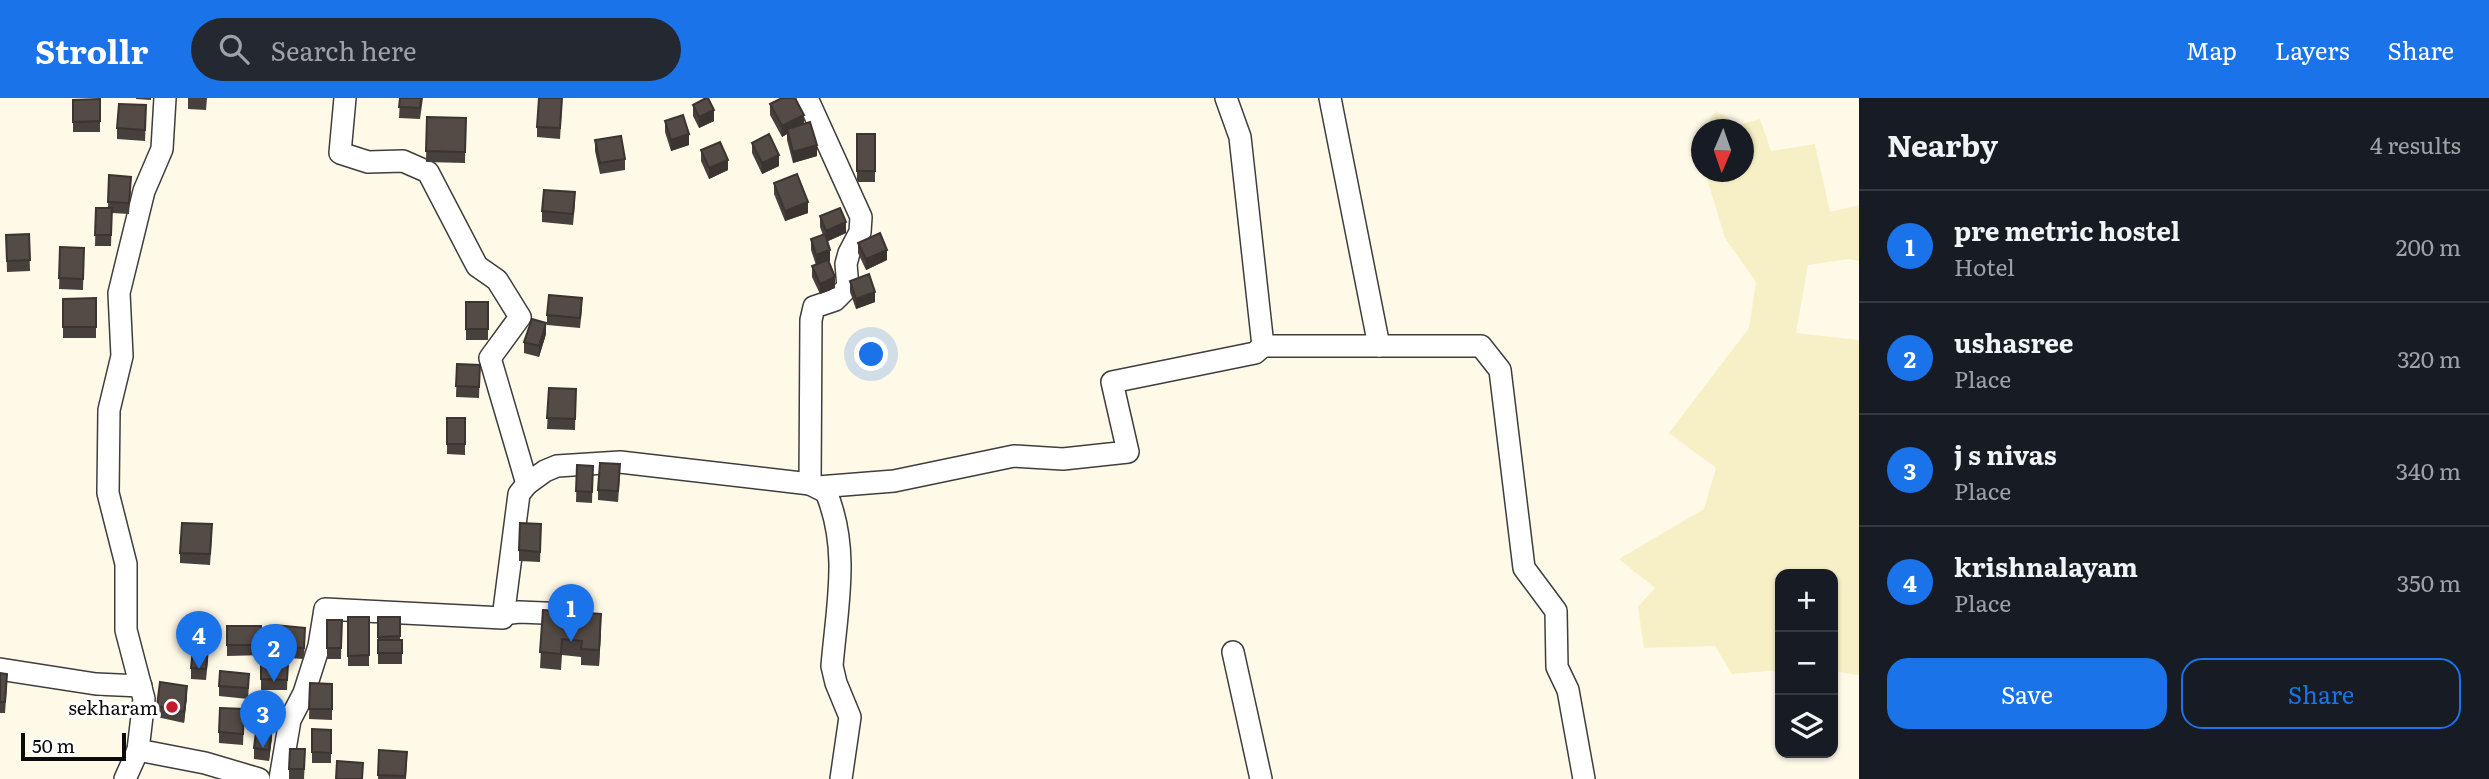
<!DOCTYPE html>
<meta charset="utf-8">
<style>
body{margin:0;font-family:Literata,serif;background:#242831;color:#f1f3f6}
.controls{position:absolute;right:21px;bottom:21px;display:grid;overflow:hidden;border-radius:14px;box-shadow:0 2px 5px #0004}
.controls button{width:63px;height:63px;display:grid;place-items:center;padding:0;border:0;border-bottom:2px solid #363941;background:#171b24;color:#f1f3f6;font:35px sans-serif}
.compass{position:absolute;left:1691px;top:21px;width:63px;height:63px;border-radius:50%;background:#171b24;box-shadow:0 2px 5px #0004;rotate:182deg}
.scale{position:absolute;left:21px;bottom:18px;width:105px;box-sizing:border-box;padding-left:7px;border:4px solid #0b0b0b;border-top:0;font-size:19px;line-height:24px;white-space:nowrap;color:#0b0b0b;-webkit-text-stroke:5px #fff;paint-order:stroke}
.you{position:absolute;left:872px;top:257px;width:24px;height:24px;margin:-18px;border:5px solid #fff;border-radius:50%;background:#1a73e8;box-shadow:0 0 0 10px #1a73e833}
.badge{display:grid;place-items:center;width:46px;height:46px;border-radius:50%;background:#1a73e8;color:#fff;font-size:23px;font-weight:700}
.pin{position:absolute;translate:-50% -58px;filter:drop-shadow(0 2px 4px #0008)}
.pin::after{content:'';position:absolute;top:37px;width:24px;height:21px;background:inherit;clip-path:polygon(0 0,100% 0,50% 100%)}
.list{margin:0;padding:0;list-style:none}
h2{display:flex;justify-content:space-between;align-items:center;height:91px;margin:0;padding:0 28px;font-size:30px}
h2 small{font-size:23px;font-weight:400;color:#9ea1a6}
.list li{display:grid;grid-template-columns:46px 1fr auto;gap:21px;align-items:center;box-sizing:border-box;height:112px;padding:0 28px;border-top:2px solid #363941}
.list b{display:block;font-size:26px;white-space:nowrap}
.list p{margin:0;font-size:23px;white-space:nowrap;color:#9ea1a6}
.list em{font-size:23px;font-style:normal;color:#9ea1a6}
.actions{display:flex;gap:14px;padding:21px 28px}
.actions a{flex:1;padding:16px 0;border:2px solid #1a73e8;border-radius:21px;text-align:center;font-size:24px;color:#1a73e8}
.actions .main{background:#1a73e8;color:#fff}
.icon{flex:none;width:38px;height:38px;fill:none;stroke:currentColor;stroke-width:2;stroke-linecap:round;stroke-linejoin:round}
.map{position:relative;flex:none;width:1859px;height:681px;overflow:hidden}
header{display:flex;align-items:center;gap:42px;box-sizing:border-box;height:98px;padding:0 35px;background:#1a73e8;color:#fff}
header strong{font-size:33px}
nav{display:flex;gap:38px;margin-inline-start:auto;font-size:24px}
.search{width:490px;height:63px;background:#242831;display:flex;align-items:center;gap:18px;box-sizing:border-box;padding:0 24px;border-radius:38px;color:#9ea1a6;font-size:26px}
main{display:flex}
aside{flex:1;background:#171b24}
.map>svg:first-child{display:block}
.farmland{fill:#f7f0c6}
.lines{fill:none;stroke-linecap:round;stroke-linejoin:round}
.minor-casing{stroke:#3e3e3e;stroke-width:24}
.minor{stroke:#fff;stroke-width:21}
.wall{fill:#48403c}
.shaded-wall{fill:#3b3431}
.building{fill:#544b46;stroke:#3b3431;stroke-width:2}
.poi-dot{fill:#c6182c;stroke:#fff;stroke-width:2.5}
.labels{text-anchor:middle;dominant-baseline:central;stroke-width:7;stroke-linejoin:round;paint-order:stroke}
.poi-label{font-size:19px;fill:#0b0b0b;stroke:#fff;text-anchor:end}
</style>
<header>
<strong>Strollr</strong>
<div class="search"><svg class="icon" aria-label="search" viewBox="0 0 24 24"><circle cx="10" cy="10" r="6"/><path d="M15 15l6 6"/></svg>Search here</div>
<nav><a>Map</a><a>Layers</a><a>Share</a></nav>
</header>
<main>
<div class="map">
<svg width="1859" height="681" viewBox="0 0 1859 681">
<rect width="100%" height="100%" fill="#fff9e8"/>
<polygon class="farmland" points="1716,13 1739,27 1760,21 1771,53 1815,46 1830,114 1859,107 1859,163 1849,161 1808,167 1796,235 1859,242 1859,577 1833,573 1833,476 1780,476 1780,572 1732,576 1715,548 1644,550 1638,509 1655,490 1619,461 1704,411 1716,370 1669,335 1749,230 1756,184 1725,140 1705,74 1744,74 1744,32 1703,31"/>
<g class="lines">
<defs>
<g id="minor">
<polyline points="165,0 162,51 144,93 119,195 122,258 109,312 108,395 126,466 126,532 144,601 138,652 205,665 259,681"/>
<polyline points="345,0 340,55 368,64 403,63 428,74 477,168 497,182 520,219 490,260 527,386 545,373 557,368 620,364 810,386"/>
<path d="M807 0 861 119 860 134 849 155 846 166 848 189 835 202 814 209 811 222 810 386 826 394C850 451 837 508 832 568L836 585 850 619 841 681"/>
<polyline points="1226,0 1240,39 1263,248 1481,248 1500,272 1524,470 1556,513 1557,569 1568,592 1584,681"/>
<polyline points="1330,0 1379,248"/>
<polyline points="818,389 894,383 1014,358 1063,361 1128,354 1112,284 1255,255 1263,248"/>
<polyline points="503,516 519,514 569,516"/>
<polyline points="1233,554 1261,681"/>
<polyline points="0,571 96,586 141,588"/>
<polyline points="125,681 138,652"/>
<polyline points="280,681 290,622 304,595 319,548 325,511 503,520 519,396 527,386"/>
</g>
</defs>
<use href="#minor" class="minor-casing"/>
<use href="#minor" class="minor"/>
</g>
<g class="wall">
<polygon points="136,0 151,0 151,2 136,1"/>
<polygon points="188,0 207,0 206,12 188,11"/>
<polygon points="400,0 423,0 420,21 399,20"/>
<polygon points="100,1 100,34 73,34 73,2"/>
<polygon points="770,6 804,26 817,58 793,65 787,42 787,36 782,39 770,17"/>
<polygon points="693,7 714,23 699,30 693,18"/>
<polygon points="562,8 560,41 537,39 537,29"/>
<polygon points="146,18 145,43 117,41 117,30"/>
<polygon points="427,19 466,20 465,65 426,64"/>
<polygon points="665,23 689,47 671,53 665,34"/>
<rect x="857" y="36" width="18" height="48"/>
<polygon points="595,42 625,61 625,72 600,76 595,53"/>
<polygon points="752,45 779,68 762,76 752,55"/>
<polygon points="701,52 728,72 709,81 701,63"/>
<polygon points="109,77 131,90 129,116 112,115 111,148 95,148 96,110 108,110"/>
<polygon points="774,85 808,115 785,123 774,96"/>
<polygon points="575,105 573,127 542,124 542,113"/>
<polygon points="820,118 846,135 828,143 830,163 828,163 835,190 820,196 812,179 812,168 816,167 811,152 811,141 823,137 820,129"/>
<polygon points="29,136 30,173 7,174 6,137"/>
<polygon points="858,145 887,162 866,172 858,155"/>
<polygon points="60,149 84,150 83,192 59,191"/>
<polygon points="850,183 875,204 856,211 850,194"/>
<polygon points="96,200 96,240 63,240 63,201"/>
<rect x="466" y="204" width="22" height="38"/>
<polygon points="582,211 580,230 547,227 547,217"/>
<polygon points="546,236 539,259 524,255 524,244"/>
<polygon points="457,266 480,267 479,300 456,299"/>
<polygon points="549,290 576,291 575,332 547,331"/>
<polygon points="447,320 465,320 465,357 447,356"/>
<polygon points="577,367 593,368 592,405 576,404"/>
<polygon points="620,377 618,404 598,402 598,392"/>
<polygon points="212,437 210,467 180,465 180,455"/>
<polygon points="541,437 540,464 519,463 519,452"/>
<polygon points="543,512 601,532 599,568 581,567 581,559 562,557 561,572 540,570"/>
<rect x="348" y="519" width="21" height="49"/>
<polygon points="378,519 400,519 400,542 402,542 402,566 378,566"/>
<polygon points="327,522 342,522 341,561 327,561"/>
<polygon points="227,528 261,528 261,557 227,558"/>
<polygon points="305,540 304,561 272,559 272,548"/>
<polygon points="208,562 206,582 191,581 191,570"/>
<polygon points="261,565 288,566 287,592 261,592"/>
<polygon points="0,575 7,587 5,615 0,615"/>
<polygon points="310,585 332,586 332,622 309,621"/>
<polygon points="249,587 248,601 219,598 219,588"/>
<polygon points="187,599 184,625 157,619 157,608"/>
<polygon points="273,613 272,639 269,663 254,661 254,650 257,628 255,628 255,617"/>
<polygon points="244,622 243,647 219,645 219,634"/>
<polygon points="312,631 331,632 331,665 312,665"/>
<polygon points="379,652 407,664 406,681 378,681"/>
<polygon points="305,662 304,681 289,681 289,671"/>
</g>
<g class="shaded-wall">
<polygon points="714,12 714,23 699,30 699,19"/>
<polygon points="804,17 804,27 787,31 787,36 782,39 782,28"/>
<polygon points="689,36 689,47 671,53 671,42"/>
<polygon points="817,47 817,58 793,65 793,54"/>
<polygon points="779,57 779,68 762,76 762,65"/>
<polygon points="728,62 728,72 709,81 709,70"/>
<polygon points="808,104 808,115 785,123 785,113"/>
<polygon points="846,124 846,135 826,144 826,133"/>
<polygon points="830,152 830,163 816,168 816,157"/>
<polygon points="887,152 887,162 866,172 866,161"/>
<polygon points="835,179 835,190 820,196 820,186"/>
<polygon points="875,194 875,204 856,211 856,201"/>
<polygon points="546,225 546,236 539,259 539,248"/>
<polygon points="601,516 601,532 599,568 599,552"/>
<polygon points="187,588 187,599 184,625 184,614"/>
<polygon points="272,629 272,639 269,663 269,652"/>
</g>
<g class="building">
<polygon points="400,0 421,0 420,10 399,9"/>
<polygon points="539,0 562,0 560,30 537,29"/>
<polygon points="706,0 708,0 714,12 699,19 693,7"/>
<polygon points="782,0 795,0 804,17 782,28 770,6"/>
<polygon points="100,1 100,23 73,24 73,2"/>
<polygon points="119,6 146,7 145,32 117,30"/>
<polygon points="683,17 689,36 671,42 665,23"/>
<polygon points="427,19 466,20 465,54 426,53"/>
<polygon points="810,24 817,47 793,54 787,31"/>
<polygon points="769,36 779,57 762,65 752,45"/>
<rect x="857" y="36" width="18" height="37"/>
<polygon points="621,38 625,61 600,65 595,42"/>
<polygon points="720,44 728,62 709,70 701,52"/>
<polygon points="797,76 808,104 785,113 774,85"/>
<polygon points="109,77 131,79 129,105 108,104"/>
<polygon points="544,92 575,94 573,116 542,113"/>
<polygon points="96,110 112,110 111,137 95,137"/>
<polygon points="840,110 846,124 826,133 820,118"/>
<polygon points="880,135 887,152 866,161 858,145"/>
<polygon points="29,136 30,162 7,163 6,137"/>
<polygon points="825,136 830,152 816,157 811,141"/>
<polygon points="60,149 84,150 83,181 59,180"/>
<polygon points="828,162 835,179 820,186 812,168"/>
<polygon points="869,176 875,194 856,201 850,183"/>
<polygon points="549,197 582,200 580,220 547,217"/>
<polygon points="96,200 96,229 63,229 63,201"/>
<rect x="466" y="204" width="22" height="27"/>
<polygon points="532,221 546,225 539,248 524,244"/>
<polygon points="457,266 480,267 479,289 456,288"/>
<polygon points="549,290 576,291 575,321 547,320"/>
<rect x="447" y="320" width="18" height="26"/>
<polygon points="600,365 620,366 618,393 598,392"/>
<polygon points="577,367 593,368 592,394 576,393"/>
<polygon points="182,425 212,426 210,456 180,455"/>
<polygon points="520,425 541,426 540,454 519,452"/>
<polygon points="543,512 601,516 599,552 581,551 582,543 562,541 561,556 540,554"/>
<polygon points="348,519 369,519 369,557 348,558"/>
<polygon points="378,519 400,519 400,538 378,539"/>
<polygon points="327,522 342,522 341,550 327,550"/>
<polygon points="274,527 305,530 304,550 272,548"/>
<rect x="227" y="528" width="34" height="19"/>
<rect x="378" y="542" width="24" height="13"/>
<polygon points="193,550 208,551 206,571 191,570"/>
<polygon points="261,565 288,566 287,582 261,581"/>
<polygon points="220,573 249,576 248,590 219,588"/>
<polygon points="0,575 7,576 5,604 0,604"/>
<polygon points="160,584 187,588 184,614 157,608"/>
<polygon points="310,585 332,586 332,611 309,611"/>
<polygon points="256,601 273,602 272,618 255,617"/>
<polygon points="220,610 244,611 243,636 219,634"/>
<polygon points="257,626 272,629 269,652 254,650"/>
<polygon points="312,631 331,632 331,655 312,654"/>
<polygon points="290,651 305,651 304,671 289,671"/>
<polygon points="379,652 407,654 405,678 378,677"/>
<polygon points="337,663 363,665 362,681 336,681"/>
</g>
<circle class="poi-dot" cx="172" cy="609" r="7"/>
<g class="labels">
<g class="poi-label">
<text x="158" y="609">sekharam</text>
</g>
</g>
</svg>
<div class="controls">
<button>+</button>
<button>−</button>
<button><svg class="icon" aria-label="layers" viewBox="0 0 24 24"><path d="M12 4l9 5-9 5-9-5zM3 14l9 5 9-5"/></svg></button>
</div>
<svg class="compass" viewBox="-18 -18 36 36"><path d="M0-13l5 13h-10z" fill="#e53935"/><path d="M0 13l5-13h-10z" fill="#9ea1a6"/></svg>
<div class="scale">50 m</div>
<div class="you"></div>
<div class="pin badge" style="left:571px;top:544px">1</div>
<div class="pin badge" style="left:274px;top:584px">2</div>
<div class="pin badge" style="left:263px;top:650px">3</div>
<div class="pin badge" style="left:199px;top:571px">4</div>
</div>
<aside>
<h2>Nearby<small>4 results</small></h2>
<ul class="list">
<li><span class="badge">1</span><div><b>pre metric hostel</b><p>Hotel</p></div><em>200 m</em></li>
<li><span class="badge">2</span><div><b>ushasree</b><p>Place</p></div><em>320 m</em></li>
<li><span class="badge">3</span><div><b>j s nivas</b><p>Place</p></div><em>340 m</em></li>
<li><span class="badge">4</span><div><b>krishnalayam</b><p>Place</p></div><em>350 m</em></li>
</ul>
<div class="actions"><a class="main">Save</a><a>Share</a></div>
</aside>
</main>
